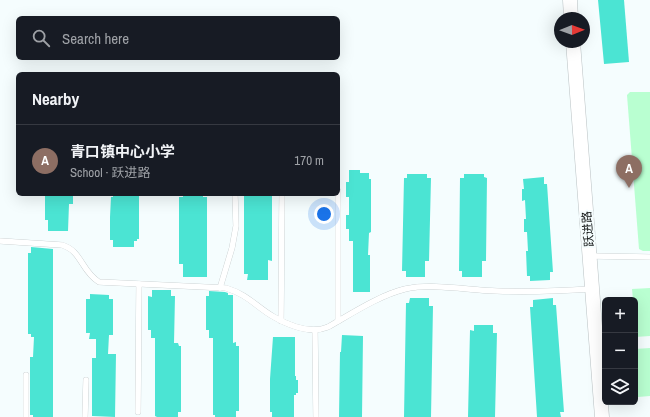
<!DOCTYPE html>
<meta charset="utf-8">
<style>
body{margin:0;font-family:"Archivo Narrow","Noto Sans SC",sans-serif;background:#20242c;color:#f1f3f6}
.controls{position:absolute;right:12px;bottom:12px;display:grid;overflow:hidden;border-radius:6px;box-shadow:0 4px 16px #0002}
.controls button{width:36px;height:36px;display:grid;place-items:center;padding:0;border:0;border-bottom:1px solid #363941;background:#171b24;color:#f1f3f6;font:20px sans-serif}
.compass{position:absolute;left:554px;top:12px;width:36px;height:36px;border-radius:50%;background:#171b24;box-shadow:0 4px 16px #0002;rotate:89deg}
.you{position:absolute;left:324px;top:214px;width:14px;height:14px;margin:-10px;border:3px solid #fff;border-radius:50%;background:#1a73e8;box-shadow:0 0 0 6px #1a73e833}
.badge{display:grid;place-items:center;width:26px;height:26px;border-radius:50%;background:#0b8043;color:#fff;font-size:13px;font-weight:700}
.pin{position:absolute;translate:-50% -33px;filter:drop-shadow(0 1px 2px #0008)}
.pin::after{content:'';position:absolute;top:21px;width:14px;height:12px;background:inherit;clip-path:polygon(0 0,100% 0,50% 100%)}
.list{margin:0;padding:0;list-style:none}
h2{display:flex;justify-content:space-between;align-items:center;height:52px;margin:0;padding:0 16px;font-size:17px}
h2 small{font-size:13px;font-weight:400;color:#9ea1a6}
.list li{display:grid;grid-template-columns:26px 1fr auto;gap:12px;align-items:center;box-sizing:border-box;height:72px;padding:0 16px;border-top:1px solid #363941}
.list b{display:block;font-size:15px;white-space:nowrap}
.list p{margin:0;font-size:13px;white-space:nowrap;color:#9ea1a6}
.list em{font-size:13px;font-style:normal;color:#9ea1a6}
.icon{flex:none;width:22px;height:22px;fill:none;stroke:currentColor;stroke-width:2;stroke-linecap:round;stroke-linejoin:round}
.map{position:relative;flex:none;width:650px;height:417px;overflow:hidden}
.search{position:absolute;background:#171b24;box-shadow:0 4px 16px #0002;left:16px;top:16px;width:324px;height:44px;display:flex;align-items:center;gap:10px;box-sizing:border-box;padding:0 14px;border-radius:6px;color:#9ea1a6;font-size:15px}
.panel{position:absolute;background:#171b24;box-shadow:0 4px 16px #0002;left:16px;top:72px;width:324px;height:124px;border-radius:6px}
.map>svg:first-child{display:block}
.green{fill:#b9ffd1}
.building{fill:#4be4d3}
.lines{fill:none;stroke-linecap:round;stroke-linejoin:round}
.service-casing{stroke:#b9c1c3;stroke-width:6}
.tertiary-casing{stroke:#b9c1c3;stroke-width:15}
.service{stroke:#fff;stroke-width:5.5}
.tertiary{stroke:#fff;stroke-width:14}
.labels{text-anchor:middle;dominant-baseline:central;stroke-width:4;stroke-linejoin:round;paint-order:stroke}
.street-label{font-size:12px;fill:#151818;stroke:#f5fdfe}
</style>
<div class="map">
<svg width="650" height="417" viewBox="0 0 650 417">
<rect width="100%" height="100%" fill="#f5fdfe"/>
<g class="green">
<polygon points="630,92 650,92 650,251 643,251 639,249 627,95"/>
<polygon points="650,288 650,336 635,337 635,300 633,300 632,289"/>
<polygon points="650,348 650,396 638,397 635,349"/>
</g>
<g class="building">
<polygon points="598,0 624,0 629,62 604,64"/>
<polygon points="349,170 360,170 360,173 369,173 369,179 371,179 371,232 369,233 368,255 370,255 370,292 353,292 353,241 349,241 349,229 346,229 346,215 349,215 349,197 346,197 346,182 349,182"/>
<polygon points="407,174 427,174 427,178 431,178 429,261 425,261 425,277 406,277 406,271 402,271 404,178 407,178"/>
<polygon points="464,174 484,174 484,177 487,178 486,261 482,261 482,277 462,277 462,271 459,271 460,178 464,178"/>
<polygon points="544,177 544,184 547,184 553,272 550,272 550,280 530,281 530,276 527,276 526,251 528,251 527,232 524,232 524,219 526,219 525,200 522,201 522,189 524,189 523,179"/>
<polygon points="45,194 73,194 73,204 69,204 68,231 48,231 48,220 45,220"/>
<polygon points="113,194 137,194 137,196 139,196 139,239 137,239 137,241 134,241 134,247 113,247 113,240 110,240 110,217 111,197 113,197"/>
<polygon points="183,194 203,194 203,197 207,197 207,277 183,277 183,264 179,264 179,197 183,197"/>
<polygon points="248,194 272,195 272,261 268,260 268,280 247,280 248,274 244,274 244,195 248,195"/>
<polygon points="31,247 53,249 53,417 33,417 33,415 30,415 30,357 33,357 34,337 31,337 31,334 28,334 28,253 31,253"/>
<polygon points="152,290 171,290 171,296 175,296 174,343 178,343 179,346 181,346 181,412 178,412 178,417 157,417 155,416 155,338 151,338 151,330 148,330 148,296 152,297"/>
<polygon points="209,291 225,292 228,293 228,295 233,295 233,343 236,342 236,346 239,346 239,411 236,411 236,417 215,417 215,415 213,415 213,338 209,338 209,330 206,330 206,296 209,296"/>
<polygon points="90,294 109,295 109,299 113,299 113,335 109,335 108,354 116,354 115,417 92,416 92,358 96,358 96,339 89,339 90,333 86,333 86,299 90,299"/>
<polygon points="410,298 429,298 429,306 433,306 431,417 404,417 406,303 409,303"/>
<polygon points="553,298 553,305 556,305 564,412 560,412 561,417 537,417 530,307 533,307 533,300"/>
<polygon points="474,325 493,325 493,333 497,333 495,417 468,417 470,330 474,331"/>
<polygon points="342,335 363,336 362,417 339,417 340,352 341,352"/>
<polygon points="273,337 295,337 295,376 296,376 296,380 298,380 298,393 296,393 296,395 294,395 294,417 272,417 272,412 270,412 270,379"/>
</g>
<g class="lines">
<defs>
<g id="service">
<polyline points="338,191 338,321"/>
<path d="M0 241 62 245C82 251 81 271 99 282L226 288C249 295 256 307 274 317 290 326 311 334 328 327 351 314 380 295 405 289 433 283 467 290 497 291 528 292 560 291 591 289"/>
<polyline points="590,256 650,257"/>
<polyline points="220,288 232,248 236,226 235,194"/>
<polyline points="281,321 282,194"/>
<polyline points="315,330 316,417"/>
<polyline points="26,375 26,417"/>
<polyline points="138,412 139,284"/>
<polyline points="85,417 86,380"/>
</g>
<g id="tertiary">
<polyline points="570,0 571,18"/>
<polyline points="573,42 602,417"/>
</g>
</defs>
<use href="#service" class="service-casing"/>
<use href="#tertiary" class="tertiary-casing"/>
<use href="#service" class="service"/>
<use href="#tertiary" class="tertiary"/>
</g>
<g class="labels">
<g class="street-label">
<text transform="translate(588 229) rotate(-95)">跃进路</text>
</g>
</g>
</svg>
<div class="controls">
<button>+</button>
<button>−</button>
<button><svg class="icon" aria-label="layers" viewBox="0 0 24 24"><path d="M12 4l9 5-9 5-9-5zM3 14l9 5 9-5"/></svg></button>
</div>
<svg class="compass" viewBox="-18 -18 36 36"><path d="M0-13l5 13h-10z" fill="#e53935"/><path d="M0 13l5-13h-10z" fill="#9ea1a6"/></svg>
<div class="you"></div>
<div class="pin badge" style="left:629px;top:188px;background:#8d6e63">A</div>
<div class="search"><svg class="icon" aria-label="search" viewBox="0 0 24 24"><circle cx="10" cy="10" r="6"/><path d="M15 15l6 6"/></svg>Search here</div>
<section class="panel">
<h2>Nearby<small></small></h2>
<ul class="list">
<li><span class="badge" style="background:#8d6e63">A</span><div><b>青口镇中心小学</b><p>School · 跃进路</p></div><em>170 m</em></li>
</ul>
</section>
</div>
